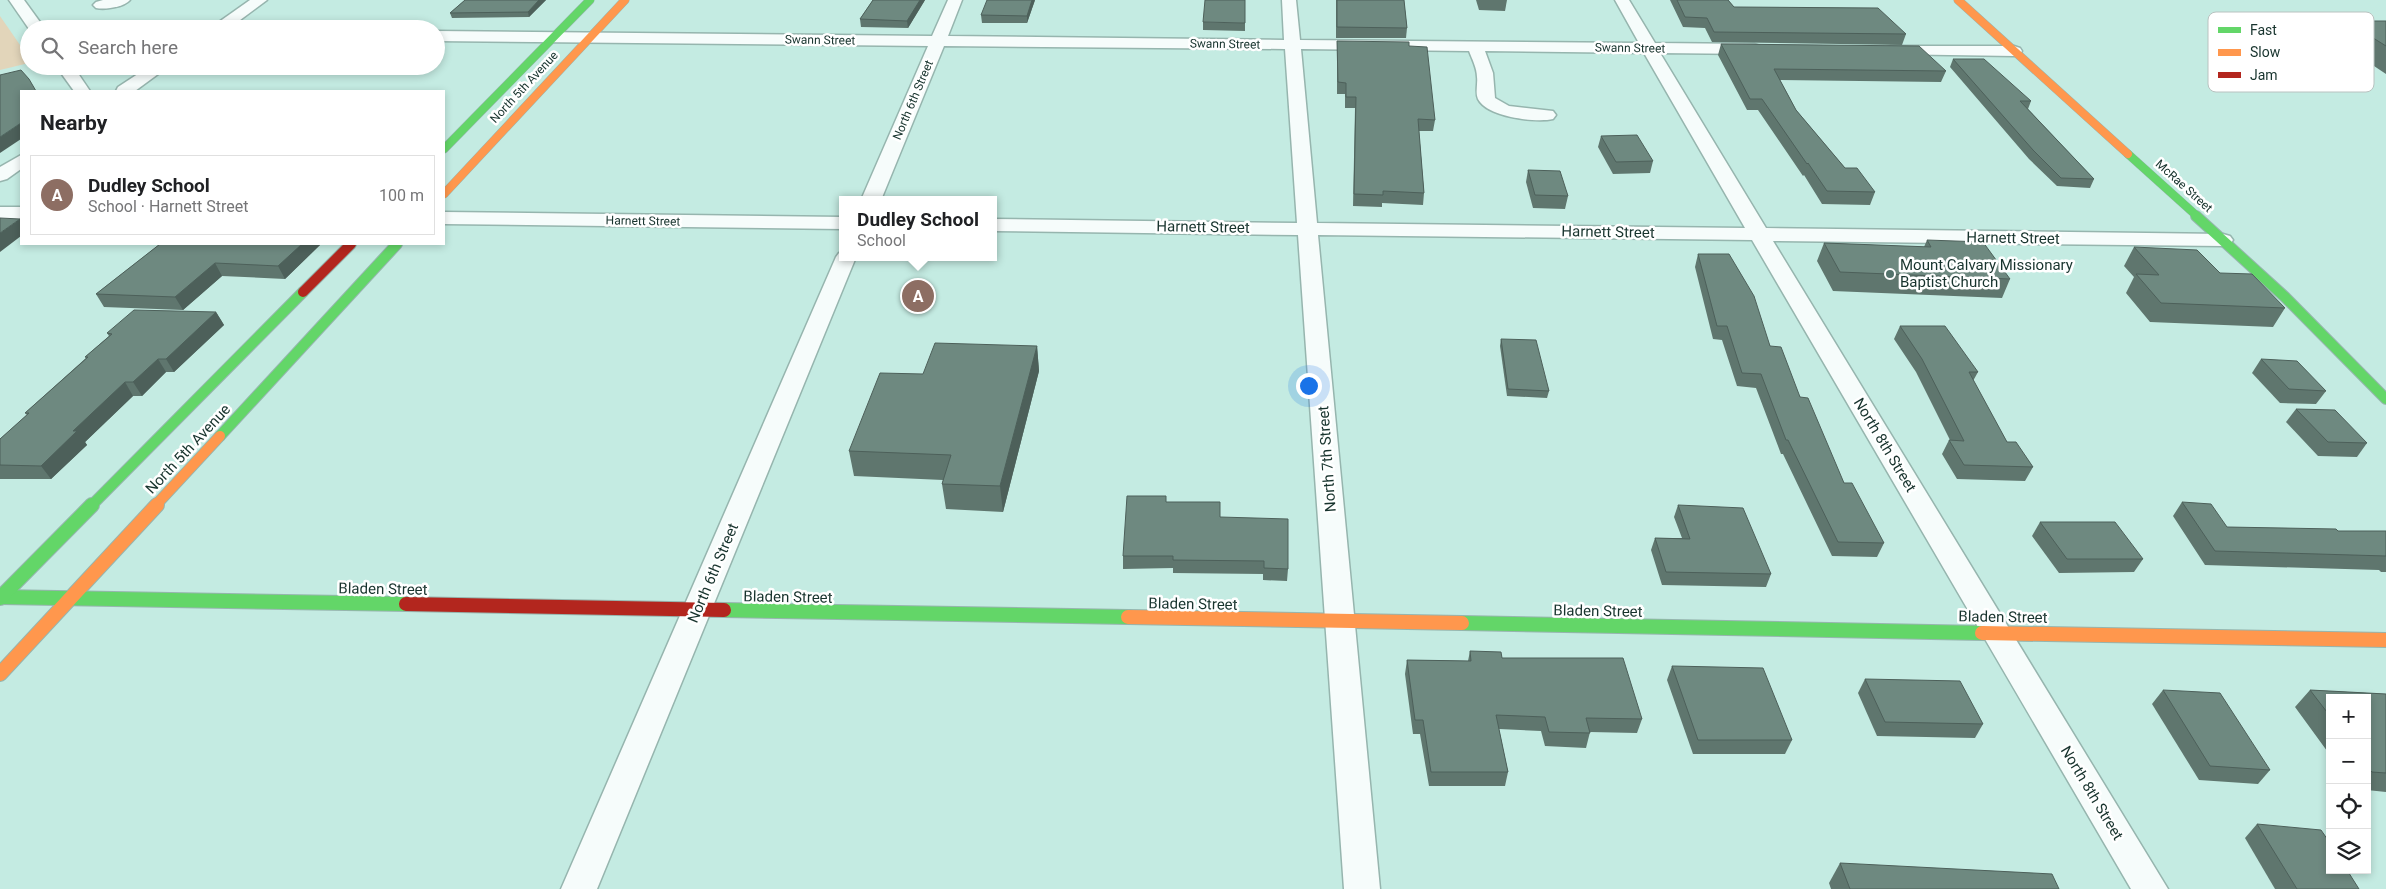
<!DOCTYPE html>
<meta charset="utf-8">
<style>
body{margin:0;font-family:Roboto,sans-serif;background:#f6f6f6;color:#202124}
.controls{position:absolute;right:15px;bottom:15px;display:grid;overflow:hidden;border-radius:0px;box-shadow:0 2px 8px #0003}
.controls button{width:45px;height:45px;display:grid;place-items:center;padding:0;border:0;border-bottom:1px solid #e0e0e0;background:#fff;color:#202124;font:25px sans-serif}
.you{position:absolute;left:1308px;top:385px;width:18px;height:18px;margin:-12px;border:4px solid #fff;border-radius:50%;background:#1a73e8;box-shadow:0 0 0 8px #1a73e833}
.badge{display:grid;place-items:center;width:32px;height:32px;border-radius:50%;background:#d93025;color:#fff;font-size:16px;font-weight:700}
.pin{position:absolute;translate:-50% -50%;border:2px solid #fff;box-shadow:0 1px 5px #0006}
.popup{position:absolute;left:839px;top:196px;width:158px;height:65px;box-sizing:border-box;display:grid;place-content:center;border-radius:0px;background:#fff;filter:drop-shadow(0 1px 4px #0005);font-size:16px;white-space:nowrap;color:#757577}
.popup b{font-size:19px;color:#202124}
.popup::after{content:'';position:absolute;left:50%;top:100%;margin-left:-10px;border:10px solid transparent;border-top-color:#fff}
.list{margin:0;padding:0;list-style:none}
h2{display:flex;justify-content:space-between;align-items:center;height:65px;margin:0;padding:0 20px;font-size:21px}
h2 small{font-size:16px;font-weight:400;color:#757577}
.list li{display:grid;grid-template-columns:32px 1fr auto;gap:15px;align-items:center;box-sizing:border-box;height:80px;margin:0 10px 10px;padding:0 10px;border:1px solid #e0e0e0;border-radius:0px}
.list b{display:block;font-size:19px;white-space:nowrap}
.list p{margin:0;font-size:16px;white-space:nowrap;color:#757577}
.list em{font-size:16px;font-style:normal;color:#757577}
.icon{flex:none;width:28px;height:28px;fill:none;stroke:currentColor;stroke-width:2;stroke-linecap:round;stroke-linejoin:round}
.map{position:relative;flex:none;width:2386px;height:889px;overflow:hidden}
.search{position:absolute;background:#fff;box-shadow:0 2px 8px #0003;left:20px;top:20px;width:425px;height:55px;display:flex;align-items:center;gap:12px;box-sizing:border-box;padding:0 18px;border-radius:28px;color:#757577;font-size:19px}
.panel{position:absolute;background:#fff;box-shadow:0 2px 8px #0003;left:20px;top:90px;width:425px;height:155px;border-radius:0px}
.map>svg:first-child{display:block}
.green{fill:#e2d5ba}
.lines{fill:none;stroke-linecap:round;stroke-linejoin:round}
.street-casing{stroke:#96b5ae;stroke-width:3}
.fast-far2-casing{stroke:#96b5ae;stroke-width:9}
.fast-far1-casing{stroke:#96b5ae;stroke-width:12}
.fast-casing{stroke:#96b5ae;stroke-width:16}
.slow-far2-casing{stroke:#96b5ae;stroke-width:9}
.slow-far1-casing{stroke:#96b5ae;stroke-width:12}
.slow-casing{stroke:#96b5ae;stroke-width:16}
.jam-far1-casing{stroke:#96b5ae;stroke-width:12}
.jam-casing{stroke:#96b5ae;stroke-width:16}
.street{fill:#f6fcfb;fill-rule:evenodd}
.fast-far2{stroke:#63d668;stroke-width:8}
.fast-far1{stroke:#63d668;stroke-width:10}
.fast{stroke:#63d668;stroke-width:14}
.slow-far2{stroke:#ff974d;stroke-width:8}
.slow-far1{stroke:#ff974d;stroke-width:10}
.slow{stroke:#ff974d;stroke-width:14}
.jam-far1{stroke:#b3261e;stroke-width:10}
.jam{stroke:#b3261e;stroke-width:14}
.wall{fill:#5f766e}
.shaded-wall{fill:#4d605a}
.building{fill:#6e8980;stroke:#4d605a}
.poi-dot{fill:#54736c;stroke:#fff;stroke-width:2}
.labels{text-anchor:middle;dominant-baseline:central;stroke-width:5;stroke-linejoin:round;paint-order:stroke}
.far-street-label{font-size:12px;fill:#17332d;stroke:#fff}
.street-label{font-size:15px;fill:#17332d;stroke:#fff}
.poi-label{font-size:15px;fill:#17332d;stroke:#fff;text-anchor:start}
.key{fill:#fff;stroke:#b9c2c0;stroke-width:1}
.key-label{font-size:14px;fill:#17332d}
</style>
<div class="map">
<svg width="2386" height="889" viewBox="0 0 2386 889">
<rect width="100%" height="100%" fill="#c4ebe2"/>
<polygon class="green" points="0,16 29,58 29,63 0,70"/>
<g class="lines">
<defs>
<g id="street">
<polygon points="9,0 24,0 45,29 29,29"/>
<path d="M103 0H130C124 7 105 10 96 8L93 5 96 2Z"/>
<polygon points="250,0 267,0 228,29 209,29"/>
<path d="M948 0H962L948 36 1284 40 1282 0H1296L1300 40 1639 43 1615 0H1629L1655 43 1754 44 1760 46 1762 49 1760 52 1754 54 1660 53 1766 228 2223 234 2230 236 2233 240 2230 244 2223 246 1773 241 2168 889H2131L1752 240 1318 235 1380 889H1344L1298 235 993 231V219L1297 223 1285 49 944 46 881 200H861L928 46 436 41V31L932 36ZM1301 49 1469 51C1472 59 1477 68 1477 77 1478 84 1475 92 1478 99 1487 117 1536 123 1553 119L1556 115 1553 111 1509 106 1495 98 1493 73 1485 51 1644 53 1745 228 1317 223Z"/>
<polygon points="1891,46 2014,46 2020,48 2022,51 2020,54 2014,56 1885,54 1883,51 1885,48"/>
<polygon points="56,66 73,66 90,91 74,91"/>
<polygon points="150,66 169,66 135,91 116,91 118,87"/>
<polygon points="21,155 21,169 7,179 0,181 0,167"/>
<rect x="0" y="207" width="21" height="12"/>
<polygon points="444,212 843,217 843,229 444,224"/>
<polygon points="843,252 843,257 856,257 597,889 561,889 836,257 839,253"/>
</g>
<g id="fast-far2">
<polyline points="444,149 590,0"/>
<polyline points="2128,154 2198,217"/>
</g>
<g id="fast-far1">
<polyline points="2196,216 2285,297 2386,399"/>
<polyline points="220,436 397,244"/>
<polyline points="91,506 303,292"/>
</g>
<g id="fast">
<polyline points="0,597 406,604"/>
<polyline points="0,598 92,505"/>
<polyline points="724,610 1128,617"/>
<polyline points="1462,623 1982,633"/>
</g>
<g id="slow-far2">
<polyline points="1958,0 2128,154"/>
<polyline points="444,194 625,0"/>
</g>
<polyline id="slow-far1" points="155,506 220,436"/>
<g id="slow">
<polyline points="1128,617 1462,623"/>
<polyline points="1982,633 2386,640"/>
<polyline points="0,674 157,505"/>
</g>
<polyline id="jam-far1" points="303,292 351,244"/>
<polyline id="jam" points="406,604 724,610"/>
</defs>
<use href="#street" class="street-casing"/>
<use href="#fast-far2" class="fast-far2-casing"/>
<use href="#fast-far1" class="fast-far1-casing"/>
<use href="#fast" class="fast-casing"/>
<use href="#slow-far2" class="slow-far2-casing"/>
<use href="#slow-far1" class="slow-far1-casing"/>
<use href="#slow" class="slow-casing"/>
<use href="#jam-far1" class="jam-far1-casing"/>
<use href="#jam" class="jam-casing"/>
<use href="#street" class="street"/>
<use href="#fast-far2" class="fast-far2"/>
<use href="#fast-far1" class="fast-far1"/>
<use href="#fast" class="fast"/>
<use href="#slow-far2" class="slow-far2"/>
<use href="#slow-far1" class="slow-far1"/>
<use href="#slow" class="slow"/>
<use href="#jam-far1" class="jam-far1"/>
<use href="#jam" class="jam"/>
</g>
<g class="wall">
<polygon points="465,0 546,0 529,17 452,18 450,13"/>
<polygon points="873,0 925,0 908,28 861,27 860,19"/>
<polygon points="1035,0 1027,23 982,23 981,15"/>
<polygon points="1336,0 1404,0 1407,28 1406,38 1336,38"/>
<polygon points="1476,0 1507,0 1505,11 1479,10"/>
<polygon points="1670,0 1728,0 1734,7 1906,34 1902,45 1712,42 1705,28 1683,27"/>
<polygon points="2346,21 2386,21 2386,74 2335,40"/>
<polygon points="1203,22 1245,23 1245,31 1203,30"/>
<polygon points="1337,41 1409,46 1435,120 1433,131 1419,131 1424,193 1423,205 1382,203 1382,207 1353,206 1355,108 1345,108 1345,94 1337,94"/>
<polygon points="1721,44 1946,71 1941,82 1780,80 1796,110 1845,168 1875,192 1870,205 1822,204 1804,175 1803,176 1758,110 1747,110 1718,55"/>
<polygon points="1953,59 2031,101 2028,109 2094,179 2090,188 2057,186 2029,159 1950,67"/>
<polygon points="1601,136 1653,161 1650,173 1613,174 1598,147"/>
<polygon points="1528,170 1568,196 1565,209 1533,208 1526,182"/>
<polygon points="1927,240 2010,279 2002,298 1833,291 1817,261 1824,243 1924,247"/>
<polygon points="160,244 321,244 285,279 222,276 183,310 104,307 96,294"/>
<polygon points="2134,247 2220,273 2285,308 2273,327 2150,322 2126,293 2134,277 2124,266"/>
<polygon points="1698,254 1770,346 1800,397 1844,483 1884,543 1877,557 1832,556 1783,454 1781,454 1756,388 1737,386 1722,340 1713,339 1695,267"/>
<polygon points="216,312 224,325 174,372 166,372 142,396 133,396 85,442 87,445 51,479 0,479 0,439 27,415 25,413 86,358 85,357 109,336 107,333"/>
<polygon points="1900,326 1978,372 1973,381 2007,442 2033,467 2025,481 1957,479 1942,454 1949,440 1950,440 1916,372 1894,339"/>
<polygon points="1501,339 1549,391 1547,398 1507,396 1500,346"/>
<polygon points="1037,346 1039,371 1003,512 946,509 942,484 943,480 854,476 849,451"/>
<polygon points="2261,359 2326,391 2316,404 2280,403 2252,373"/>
<polygon points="2296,409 2367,443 2357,457 2318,456 2286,422"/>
<polygon points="1166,502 1220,517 1288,569 1287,581 1263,580 1263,574 1173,573 1173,568 1123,569 1123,556"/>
<polygon points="2182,502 2227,527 2338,531 2386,531 2386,572 2381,572 2379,570 2205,565 2173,516"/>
<polygon points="1678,505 1771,574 1766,587 1662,585 1651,550 1655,538 1682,538 1674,517"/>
<polygon points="2040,522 2143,559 2134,572 2059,573 2032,536"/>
<polygon points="1470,651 1502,658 1642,719 1637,733 1590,732 1586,748 1545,746 1541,731 1499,729 1508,772 1505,786 1429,786 1420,734 1413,734 1405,674 1407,660 1468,661"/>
<polygon points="1672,666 1792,740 1785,754 1693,754 1667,680"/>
<polygon points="1865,679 1983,724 1975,738 1877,736 1858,693"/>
<polygon points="2163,690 2270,770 2258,784 2199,780 2152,704"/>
<polygon points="2310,690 2386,694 2386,792 2367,790 2367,698 2330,698 2330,755 2295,707"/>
<polygon points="2257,824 2359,889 2275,889 2245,838"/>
<polygon points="1840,863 2059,889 1831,889 1829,883"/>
</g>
<g class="shaded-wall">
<polygon points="539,0 546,0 529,17 528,12"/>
<polygon points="920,0 925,0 908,28 907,21"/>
<polygon points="1032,0 1035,0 1027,23 1027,16"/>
<polygon points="21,123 21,139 0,153 0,137"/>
<polygon points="20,219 21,220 21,236 0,252 0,233"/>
<polygon points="302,244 321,244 285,279 278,266"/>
<polygon points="215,263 222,276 183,310 175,297"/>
<polygon points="216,312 224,325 174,372 166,359"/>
<polygon points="1037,346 1039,371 1003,512 1000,486"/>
<polygon points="158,359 166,372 142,396 133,382"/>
<polygon points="125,382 133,396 85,442 87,445 51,479 41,466 73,431"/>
</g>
<g class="building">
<polygon points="465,0 539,0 528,12 450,13"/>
<polygon points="873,0 920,0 907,21 860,19"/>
<polygon points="987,0 1032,0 1027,16 981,15"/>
<polygon points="1205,0 1245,0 1245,23 1203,22"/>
<polygon points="1337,0 1404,0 1407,28 1337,27"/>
<polygon points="1677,0 1728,0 1734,7 1878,8 1906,34 1714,32 1707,18 1685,17"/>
<polygon points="2346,21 2386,21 2386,46"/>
<polygon points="1337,41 1409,42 1409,46 1427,47 1435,120 1418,119 1424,193 1383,191 1383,195 1354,194 1356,97 1346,97 1346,83 1338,82"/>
<polygon points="1721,44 1919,46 1946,71 1774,69 1796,110 1845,168 1857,168 1875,192 1827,191 1808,163 1807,164 1762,99 1750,99"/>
<polygon points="1953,59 1984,59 2031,101 2020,101 2094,179 2061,178 2033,150"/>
<polygon points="21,70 29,79 36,91 21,91 21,123 0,137 0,75"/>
<polygon points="1637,135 1653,161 1616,162 1601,136"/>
<polygon points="1528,170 1560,171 1568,196 1535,195"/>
<polygon points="0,218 20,219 0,233"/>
<polygon points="1927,240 1983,242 2010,279 1840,272 1824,243 1931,247"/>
<polygon points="160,244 302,244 278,266 215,263 175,297 96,294"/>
<polygon points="2134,247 2197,250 2220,273 2252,274 2285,308 2161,303 2136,274 2159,275"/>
<polygon points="1698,254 1729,254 1754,296 1770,346 1781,347 1800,397 1808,398 1844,483 1852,483 1884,543 1838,542 1788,440 1786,440 1761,374 1742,373 1727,326 1717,326"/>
<polygon points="134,310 216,312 166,359 158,359 133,382 125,382 73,431 77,431 41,466 0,465 0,439 29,413 25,413 88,357 85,357 112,334 107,333"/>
<polygon points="1900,326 1945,326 1978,372 1969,372 2007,442 2016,442 2033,467 1964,465 1949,440 1964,441 1922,359"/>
<polygon points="1501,339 1536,340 1549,391 1508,389"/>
<polygon points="935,343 1037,346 1000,486 942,484 951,455 849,451 880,373 923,374"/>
<polygon points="2261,359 2297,361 2326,391 2289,389"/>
<polygon points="2296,409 2335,410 2367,443 2328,442"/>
<polygon points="1127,496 1166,496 1166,502 1220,502 1220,517 1288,519 1288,569 1264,568 1264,561 1173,560 1173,556 1123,556"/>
<polygon points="2182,502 2211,504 2227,527 2336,529 2338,531 2386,531 2386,556 2215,551"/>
<polygon points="1678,505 1743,508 1771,574 1666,572 1655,538 1690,539"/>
<polygon points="2040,522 2115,522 2143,559 2067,559"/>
<polygon points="1470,651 1501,652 1502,658 1623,658 1642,719 1586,718 1590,733 1549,732 1545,717 1496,715 1508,772 1431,772 1423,720 1415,720 1407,660 1471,661"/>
<polygon points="1672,666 1763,668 1792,740 1698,740"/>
<polygon points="1865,679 1960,681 1983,724 1885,722"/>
<polygon points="2163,690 2220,693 2270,770 2210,766"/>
<polygon points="2310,690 2386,694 2386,773 2372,772 2367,767 2367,698 2330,698 2330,716"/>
<polygon points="2257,824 2321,830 2330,843 2330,870 2347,870 2359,889 2297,889"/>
<polygon points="1840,863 2052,874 2059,889 1850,889"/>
</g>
<circle class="poi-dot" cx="1890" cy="274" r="5"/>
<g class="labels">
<g class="far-street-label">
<text transform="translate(820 40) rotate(1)">Swann Street</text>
<text transform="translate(1225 44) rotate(1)">Swann Street</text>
<text transform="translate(1630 48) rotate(1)">Swann Street</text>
<text transform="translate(524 87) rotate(-47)">North 5th Avenue</text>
<text transform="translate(913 100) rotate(-67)">North 6th Street</text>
<text transform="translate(2184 186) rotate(42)">McRae Street</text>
<text transform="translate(643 221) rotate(1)">Harnett Street</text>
</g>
<g class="street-label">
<text transform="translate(1203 227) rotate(1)">Harnett Street</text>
<text transform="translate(1608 232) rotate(1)">Harnett Street</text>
<text transform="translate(2013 238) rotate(1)">Harnett Street</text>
<text transform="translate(1885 445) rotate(59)">North 8th Street</text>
<text transform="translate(188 449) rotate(-47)">North 5th Avenue</text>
<text transform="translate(1327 459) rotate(-94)">North 7th Street</text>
<text transform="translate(713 573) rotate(-67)">North 6th Street</text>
<text transform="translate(383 589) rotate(1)">Bladen Street</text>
<text transform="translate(788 597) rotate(1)">Bladen Street</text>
<text transform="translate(1193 604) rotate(1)">Bladen Street</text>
<text transform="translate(1598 611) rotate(1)">Bladen Street</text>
<text transform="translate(2003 617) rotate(1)">Bladen Street</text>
<text transform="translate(2092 793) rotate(59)">North 8th Street</text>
</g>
<g class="poi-label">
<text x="1900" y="265">Mount Calvary Missionary<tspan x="1900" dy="17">Baptist Church</tspan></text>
</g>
</g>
<rect x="2208" y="12" width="166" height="80" rx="8" class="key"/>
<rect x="2218" y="27" width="23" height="6" fill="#63d668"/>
<rect x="2218" y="49" width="23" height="7" fill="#ff974d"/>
<rect x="2218" y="72" width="23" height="6" fill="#b3261e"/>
<g class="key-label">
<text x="2250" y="35">Fast</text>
<text x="2250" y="57">Slow</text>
<text x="2250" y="80">Jam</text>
</g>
</svg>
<div class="controls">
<button>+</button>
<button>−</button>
<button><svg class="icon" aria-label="locate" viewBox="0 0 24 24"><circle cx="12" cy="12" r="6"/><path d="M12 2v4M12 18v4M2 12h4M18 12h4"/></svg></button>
<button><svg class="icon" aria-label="layers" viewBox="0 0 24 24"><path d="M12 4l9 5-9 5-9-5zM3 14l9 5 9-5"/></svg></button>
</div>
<div class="you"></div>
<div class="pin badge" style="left:918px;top:296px;background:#8d6e63">A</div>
<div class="popup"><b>Dudley School</b>School</div>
<div class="search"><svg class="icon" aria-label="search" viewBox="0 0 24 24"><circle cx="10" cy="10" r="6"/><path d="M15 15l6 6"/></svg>Search here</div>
<section class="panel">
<h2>Nearby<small></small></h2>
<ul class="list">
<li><span class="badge" style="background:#8d6e63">A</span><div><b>Dudley School</b><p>School · Harnett Street</p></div><em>100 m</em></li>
</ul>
</section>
</div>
